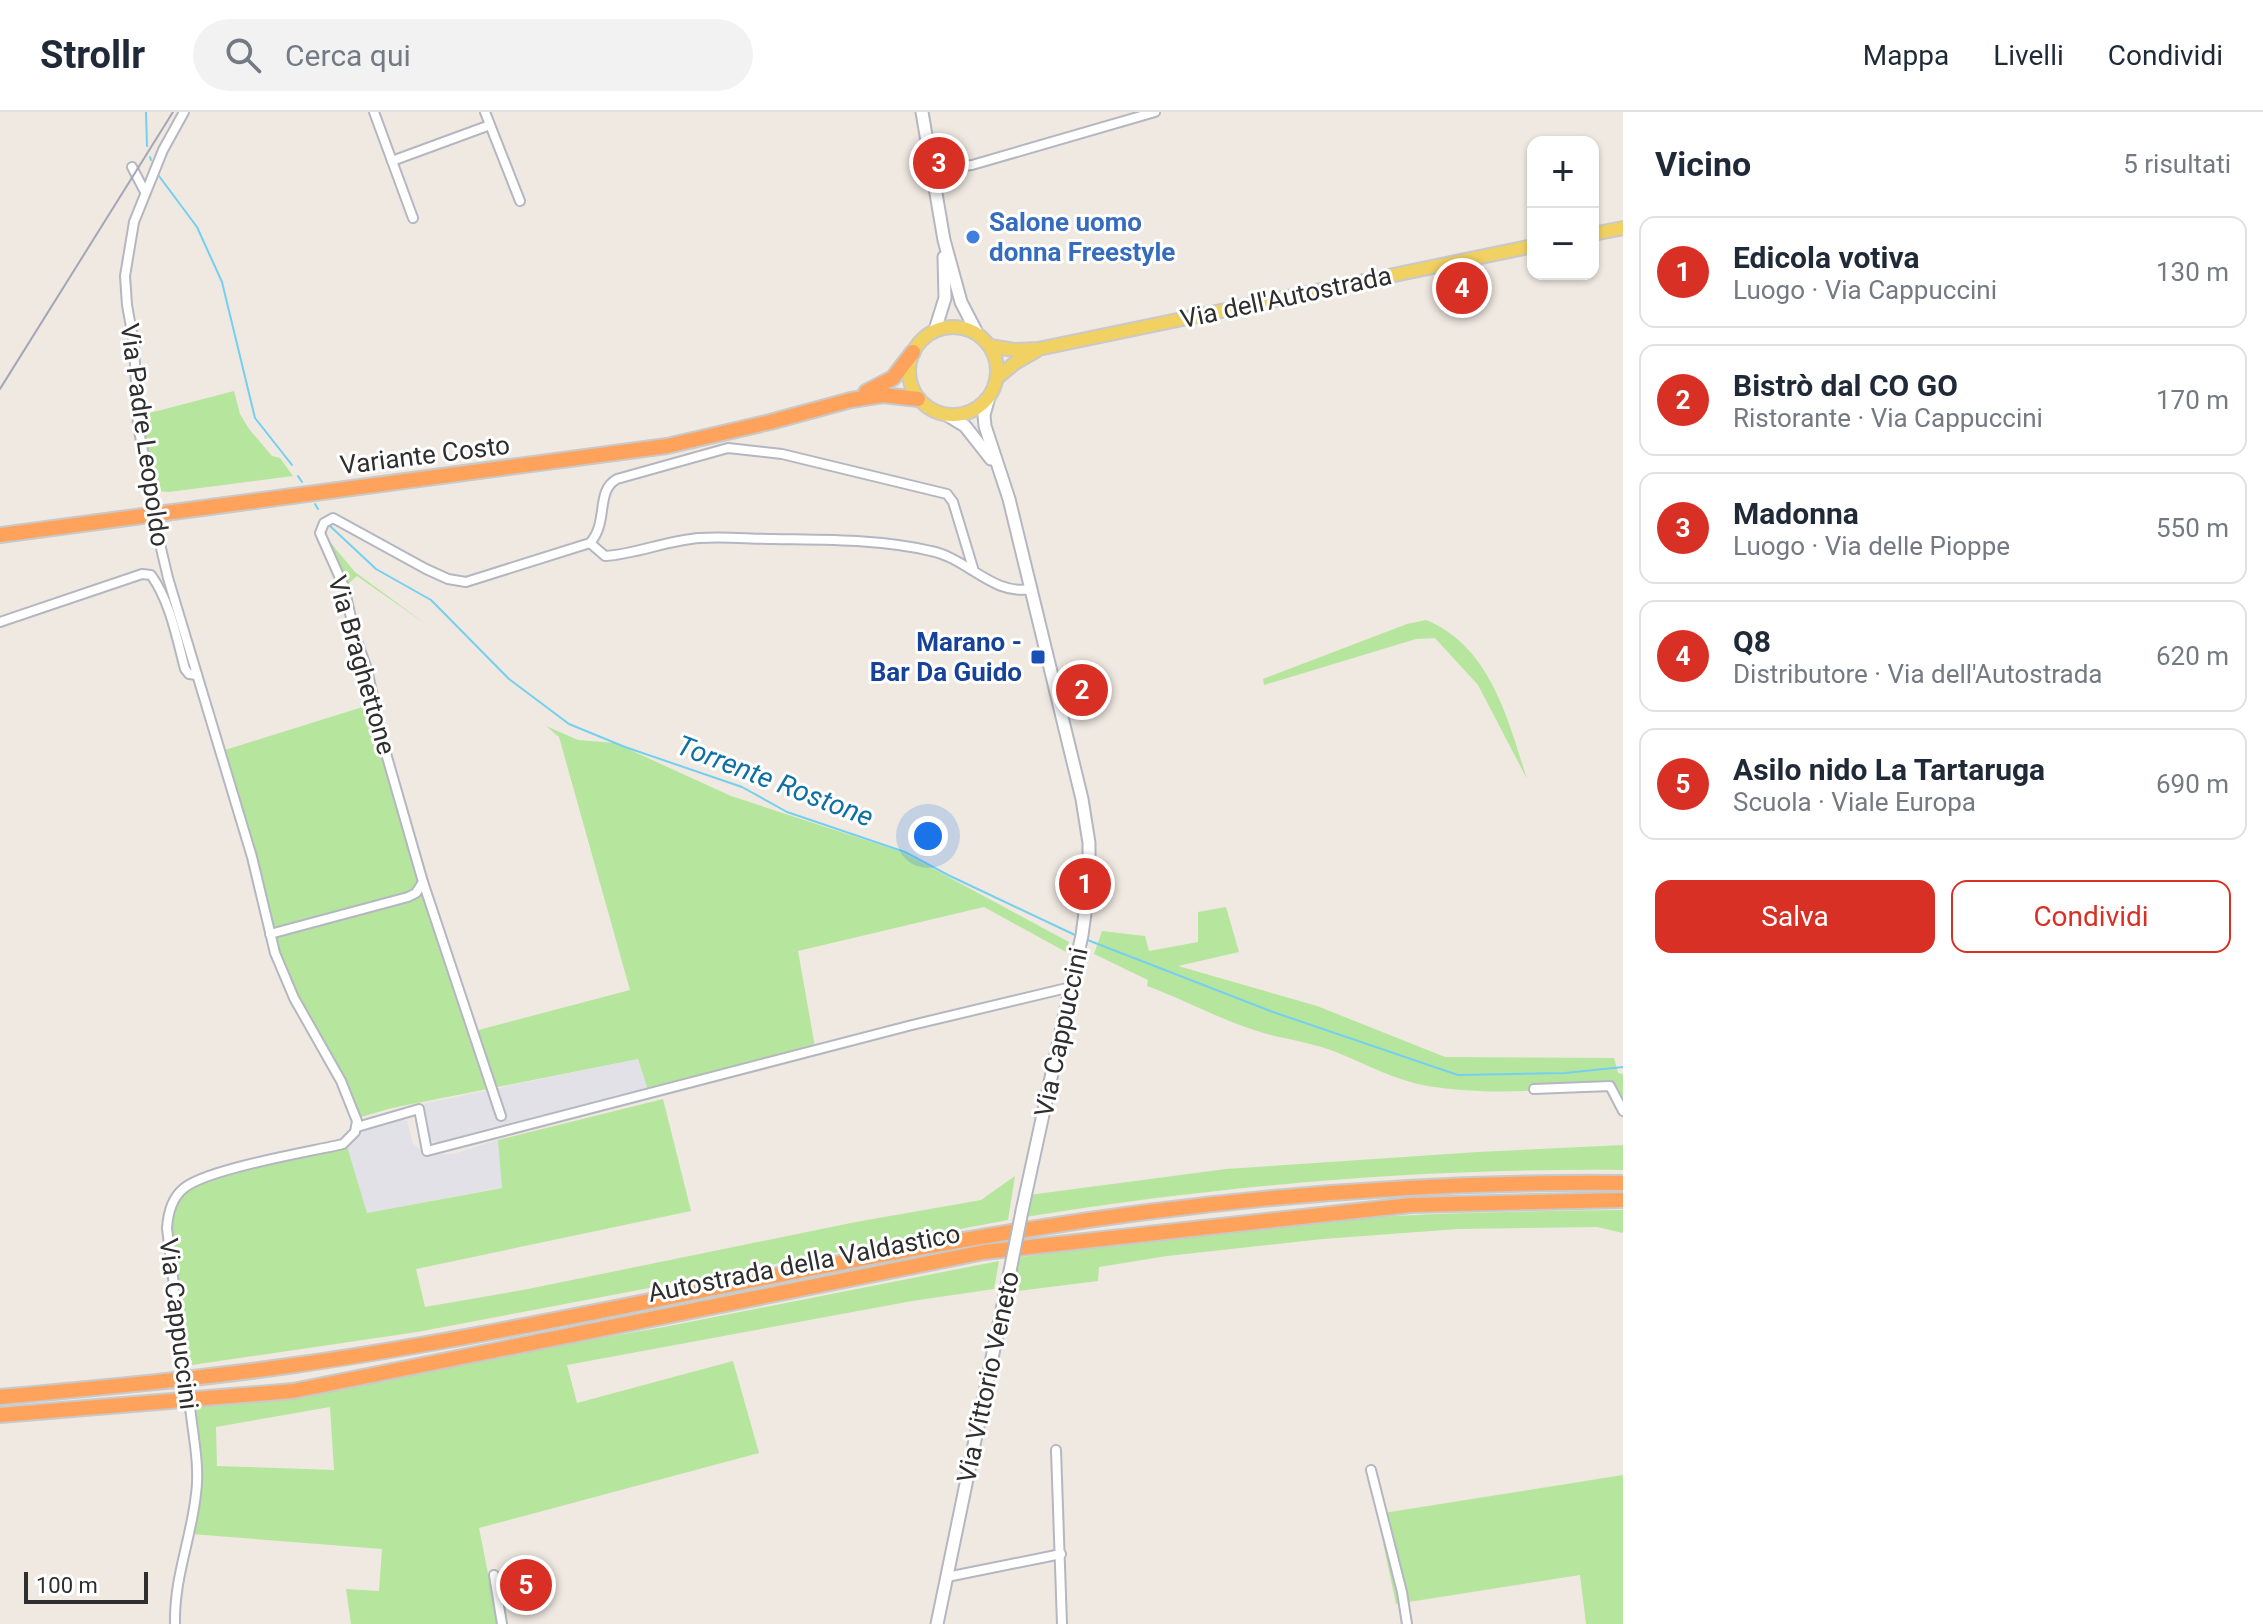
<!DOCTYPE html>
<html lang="it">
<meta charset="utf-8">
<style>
body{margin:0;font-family:Roboto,sans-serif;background:#f2f2f3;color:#1f2937}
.controls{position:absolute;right:24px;top:24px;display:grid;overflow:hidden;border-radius:16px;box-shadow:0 2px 6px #0004}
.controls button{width:72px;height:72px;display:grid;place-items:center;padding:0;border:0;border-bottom:2px solid #e0e1e3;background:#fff;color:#1f2937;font:40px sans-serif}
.scale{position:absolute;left:24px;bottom:20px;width:124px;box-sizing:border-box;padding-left:8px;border:4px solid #2e2e2e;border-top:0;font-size:22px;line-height:28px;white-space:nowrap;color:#2e2e2e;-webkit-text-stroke:6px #fff;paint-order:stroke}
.you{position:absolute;left:928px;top:724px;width:28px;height:28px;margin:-20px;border:6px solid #fff;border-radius:50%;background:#1a73e8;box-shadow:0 0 0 12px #1a73e833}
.badge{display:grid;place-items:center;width:52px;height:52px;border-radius:50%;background:#d93025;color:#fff;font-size:26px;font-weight:700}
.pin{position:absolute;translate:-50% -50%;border:4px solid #fff;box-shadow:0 2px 8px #0006}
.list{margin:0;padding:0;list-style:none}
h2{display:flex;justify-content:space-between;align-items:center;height:104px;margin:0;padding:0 32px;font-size:34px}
h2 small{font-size:26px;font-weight:400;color:#747a83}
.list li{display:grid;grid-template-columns:52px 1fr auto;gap:24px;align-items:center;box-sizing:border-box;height:112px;margin:0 16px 16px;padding:0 16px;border:2px solid #e0e1e3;border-radius:16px}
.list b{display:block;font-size:30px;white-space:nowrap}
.list p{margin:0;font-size:26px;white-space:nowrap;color:#747a83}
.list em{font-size:26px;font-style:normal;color:#747a83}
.actions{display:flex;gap:16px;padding:24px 32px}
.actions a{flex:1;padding:18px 0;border:2px solid #d93025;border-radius:16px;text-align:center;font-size:28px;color:#d93025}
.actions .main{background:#d93025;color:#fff}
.icon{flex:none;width:44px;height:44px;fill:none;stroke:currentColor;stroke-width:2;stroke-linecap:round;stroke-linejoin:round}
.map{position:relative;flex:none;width:1623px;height:1512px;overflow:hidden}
header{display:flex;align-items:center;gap:48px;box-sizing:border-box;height:112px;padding:0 40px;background:#fff;border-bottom:2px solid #e0e1e3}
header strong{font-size:38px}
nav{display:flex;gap:44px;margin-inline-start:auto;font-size:28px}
.search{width:560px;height:72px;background:#f2f2f3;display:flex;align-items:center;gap:20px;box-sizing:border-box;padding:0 28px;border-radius:44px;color:#747a83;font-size:30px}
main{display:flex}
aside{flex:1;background:#fff}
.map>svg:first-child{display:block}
.industrial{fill:#e3e1e8}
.green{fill:#b6e59e;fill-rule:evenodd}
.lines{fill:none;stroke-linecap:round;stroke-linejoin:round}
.stream{stroke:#75cff0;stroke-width:2}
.street-casing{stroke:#b4b7c1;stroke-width:12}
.secondary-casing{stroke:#b4b7c1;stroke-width:15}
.primary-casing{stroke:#c9c9c9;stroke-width:16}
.highway-casing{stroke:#c9c9c9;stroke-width:18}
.street{stroke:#fff;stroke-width:8}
.secondary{stroke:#fff;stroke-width:11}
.primary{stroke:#f2d163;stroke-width:12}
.highway{stroke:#ffa35c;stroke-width:14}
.rail{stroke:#a3a6b8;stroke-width:2}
.street-bridge-casing{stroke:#b4b7c1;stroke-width:12;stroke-linecap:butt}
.secondary-bridge-casing{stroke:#b4b7c1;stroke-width:15;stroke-linecap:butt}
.street-bridge{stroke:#fff;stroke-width:8}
.secondary-bridge{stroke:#fff;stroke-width:11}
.shop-dot{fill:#3f7fe0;stroke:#fff;stroke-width:3}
.transit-dot{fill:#1a4fb4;stroke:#fff;stroke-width:3}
.labels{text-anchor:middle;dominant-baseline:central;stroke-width:6;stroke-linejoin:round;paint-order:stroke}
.shop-label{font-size:26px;font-weight:bold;fill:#366cbe;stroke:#fff;text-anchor:start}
.street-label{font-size:26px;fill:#2e2e2e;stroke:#fff}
.transit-label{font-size:26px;font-weight:bold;fill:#164399;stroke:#fff;text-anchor:end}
.water-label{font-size:28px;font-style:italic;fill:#0d6fa3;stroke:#fff}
</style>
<header>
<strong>Strollr</strong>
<div class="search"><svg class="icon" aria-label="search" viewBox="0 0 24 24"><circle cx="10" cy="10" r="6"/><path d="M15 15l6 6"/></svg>Cerca qui</div>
<nav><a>Mappa</a><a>Livelli</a><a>Condividi</a></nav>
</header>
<main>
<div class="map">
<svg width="1623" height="1512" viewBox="0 0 1623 1512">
<rect width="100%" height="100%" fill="#efe9e1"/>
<g class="industrial">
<polygon points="638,947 648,978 495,1016 451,1030 439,1031 426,1028 418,1005 412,997 403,996"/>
<polygon points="403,1008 407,1009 413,1032 428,1042 453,1042 498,1028 503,1075 367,1101 347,1034 354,1030 362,1017"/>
</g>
<g class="green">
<polygon points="234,279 240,302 249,317 272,344 280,346 293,364 169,380 155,379 142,303"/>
<polygon points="319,417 355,460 427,513 357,464 350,470 343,485 316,423"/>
<path d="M1426 508C1490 534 1508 607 1527 667L1478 573 1435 526 1416 527 1264 573 1263 567 1407 512Z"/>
<polygon points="369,593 467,921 630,878 559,625 525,596 546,614 578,628 615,631 731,684 902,740 1069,830 1066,840 984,795 798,839 815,935 648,978 638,947 392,996 361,1005 328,935 304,897 279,844 222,639"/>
<path d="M1226 795 1239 840 1178 854 1317 894 1445 945 1614 946 1618 961 1623 962V1006L1602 972C1541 980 1488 983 1427 974 1394 968 1366 952 1336 940 1309 929 1280 927 1254 918 1217 906 1183 887 1147 874L1148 868 1094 842 1102 819 1145 824 1149 839 1198 830V800Z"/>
<path d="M663 987 691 1099 416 1157 425 1195 528 1177 856 1110 981 1088 1015 1064 1008 1108 417 1220 185 1254 170 1126C171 1096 175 1087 200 1070L347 1034 367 1101 502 1076 498 1028Z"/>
<path d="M1623 1033V1058C1423 1056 1223 1073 1025 1105L1029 1083 1226 1057 1478 1040Z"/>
<path d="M1623 1098V1121L1597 1115 1458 1117 1323 1127 1167 1144 1099 1155 1098 1169 1011 1180 1017 1146C1119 1130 1222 1115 1325 1108 1424 1101 1524 1099 1623 1098Z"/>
<path d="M999 1149 994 1177 912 1189 567 1253 577 1291 733 1249 759 1341 479 1416 498 1512H351L346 1477 379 1479 382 1437 191 1422 196 1400 190 1292 486 1246 664 1215ZM330 1295 334 1358 217 1354 216 1315Z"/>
<polygon points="1623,1363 1623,1512 1586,1512 1580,1463 1396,1492 1377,1402"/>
</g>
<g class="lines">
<g class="stream">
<polyline points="146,0 147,34"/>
<polyline points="150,45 151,48"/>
<polyline points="159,64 197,115 222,170 255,306 292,353"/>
<polyline points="298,364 302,370"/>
<polyline points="315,392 318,397"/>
<polyline points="330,414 376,457 431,488 509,567 569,612 625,635 742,675 787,700 905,740 948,763 1075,823"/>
<polyline points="1085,827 1273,900 1458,963 1565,961 1623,955"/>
</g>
<defs>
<g id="street">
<polyline points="374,0 413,106"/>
<polyline points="485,0 520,89"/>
<polyline points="392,49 490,13"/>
<polyline points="132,55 145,80"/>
<polyline points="931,58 972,53 1155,0"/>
<polyline points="153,388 138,314 134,232 127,193 125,164 134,110 163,38 184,0"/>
<path d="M156 415 168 466 252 745 275 841 294 886 341 969 357 1009 355 1020 343 1032C309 1040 205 1057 183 1077 171 1087 168 1102 167 1116L184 1257"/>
<path d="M590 431 605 444C637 442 668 428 700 426 724 424 749 427 773 427 825 428 880 427 931 439 967 446 993 484 1030 477"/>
<path d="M0 510 142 462 151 463C170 489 177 527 185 557L189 562 197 563"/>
<polyline points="423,770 501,1004"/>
<path d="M270 822 408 785 416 781 423 770 383 631 367 557 355 523 344 475 320 421 324 411 333 406 426 457 448 467 466 470 590 431C609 410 595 379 617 367L728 336 782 342 947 382 953 390 973 456"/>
<polyline points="1534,977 1610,974 1623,999"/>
<polyline points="357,1015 419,997 427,1039 912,913 1071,875"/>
<polyline points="1056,1338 1062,1512"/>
<polyline points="1371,1358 1402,1480 1407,1512"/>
<polyline points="494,1463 502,1512"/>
<polyline points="947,1465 1061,1442"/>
<path d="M175 1512C174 1465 191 1428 196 1382 200 1354 193 1323 190 1295"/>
</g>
<g id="secondary">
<polyline points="922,0 944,128 961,190 977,221"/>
<polyline points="935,218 945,186 944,145"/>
<polyline points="989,285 984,303 985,314 1009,387 1082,687 1089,731 1089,772 1082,823 1022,1099"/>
<polyline points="947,303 965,314 991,347"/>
<polyline points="937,1512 1010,1159"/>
</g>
<g id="primary">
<polyline points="1593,122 1623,116"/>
<circle cx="953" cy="259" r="44"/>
<polyline points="990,234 1014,238 1038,237 1533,134"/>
<polyline points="997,266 1015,251 1036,239"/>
</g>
<g id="highway">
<polyline points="866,280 893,266 913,240"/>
<polyline points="0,423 667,334 770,310 851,288 883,283 918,287"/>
<path d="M0 1285C98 1276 197 1267 295 1253 540 1218 780 1157 1024 1118 1221 1086 1423 1069 1623 1071"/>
<polyline points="0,1303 293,1279 984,1140 1411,1093 1623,1088"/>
</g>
</defs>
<use href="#street" class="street-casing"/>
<use href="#secondary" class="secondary-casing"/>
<use href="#primary" class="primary-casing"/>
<use href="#highway" class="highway-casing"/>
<use href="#street" class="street"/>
<use href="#secondary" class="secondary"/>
<use href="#primary" class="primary"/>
<use href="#highway" class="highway"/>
<polyline class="rail" points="0,277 173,0"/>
<defs>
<g id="street-bridge">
<polyline points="153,388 156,415"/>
<polyline points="184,1257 190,1295"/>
</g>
<polyline id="secondary-bridge" points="1010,1159 1022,1099"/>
</defs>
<use href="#street-bridge" class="street-bridge-casing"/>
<use href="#secondary-bridge" class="secondary-bridge-casing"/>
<use href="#street-bridge" class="street-bridge"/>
<use href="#secondary-bridge" class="secondary-bridge"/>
</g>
<circle class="shop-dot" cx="973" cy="125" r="8"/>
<rect class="transit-dot" x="1030" y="537" width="16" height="16" rx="4"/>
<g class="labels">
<g class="shop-label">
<text x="989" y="110">Salone uomo<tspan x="989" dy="30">donna Freestyle</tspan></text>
</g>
<g class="street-label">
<text transform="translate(1286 185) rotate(-12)">Via dell'Autostrada</text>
<text transform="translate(145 323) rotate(82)">Via Padre Leopoldo</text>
<text transform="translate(425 343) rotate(-7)">Variante Costo</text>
<text transform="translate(362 553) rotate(74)">Via Braghettone</text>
<text transform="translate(1061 920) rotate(-78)">Via Cappuccini</text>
<text transform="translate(804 1151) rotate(-11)">Autostrada della Valdastico</text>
<text transform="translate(179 1212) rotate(83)">Via Cappuccini</text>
<text transform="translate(988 1265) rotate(-78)">Via Vittorio Veneto</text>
</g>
<g class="transit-label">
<text x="1022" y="530">Marano -<tspan x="1022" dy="30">Bar Da Guido</tspan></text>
</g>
<g class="water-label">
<text transform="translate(775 669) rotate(21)">Torrente Rostone</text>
</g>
</g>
</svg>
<div class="controls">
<button>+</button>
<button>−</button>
</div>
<div class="scale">100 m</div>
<div class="you"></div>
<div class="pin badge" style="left:1085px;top:772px">1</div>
<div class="pin badge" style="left:1082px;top:578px">2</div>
<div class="pin badge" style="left:939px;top:51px">3</div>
<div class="pin badge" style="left:1462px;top:176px">4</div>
<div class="pin badge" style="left:526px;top:1473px">5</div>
</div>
<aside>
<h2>Vicino<small>5 risultati</small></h2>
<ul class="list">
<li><span class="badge">1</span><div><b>Edicola votiva</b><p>Luogo · Via Cappuccini</p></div><em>130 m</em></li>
<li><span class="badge">2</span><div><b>Bistrò dal CO GO</b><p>Ristorante · Via Cappuccini</p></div><em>170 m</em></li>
<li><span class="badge">3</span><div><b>Madonna</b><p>Luogo · Via delle Pioppe</p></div><em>550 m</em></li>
<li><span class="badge">4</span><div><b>Q8</b><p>Distributore · Via dell'Autostrada</p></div><em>620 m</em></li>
<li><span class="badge">5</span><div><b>Asilo nido La Tartaruga</b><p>Scuola · Viale Europa</p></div><em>690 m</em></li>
</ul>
<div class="actions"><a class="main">Salva</a><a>Condividi</a></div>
</aside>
</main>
